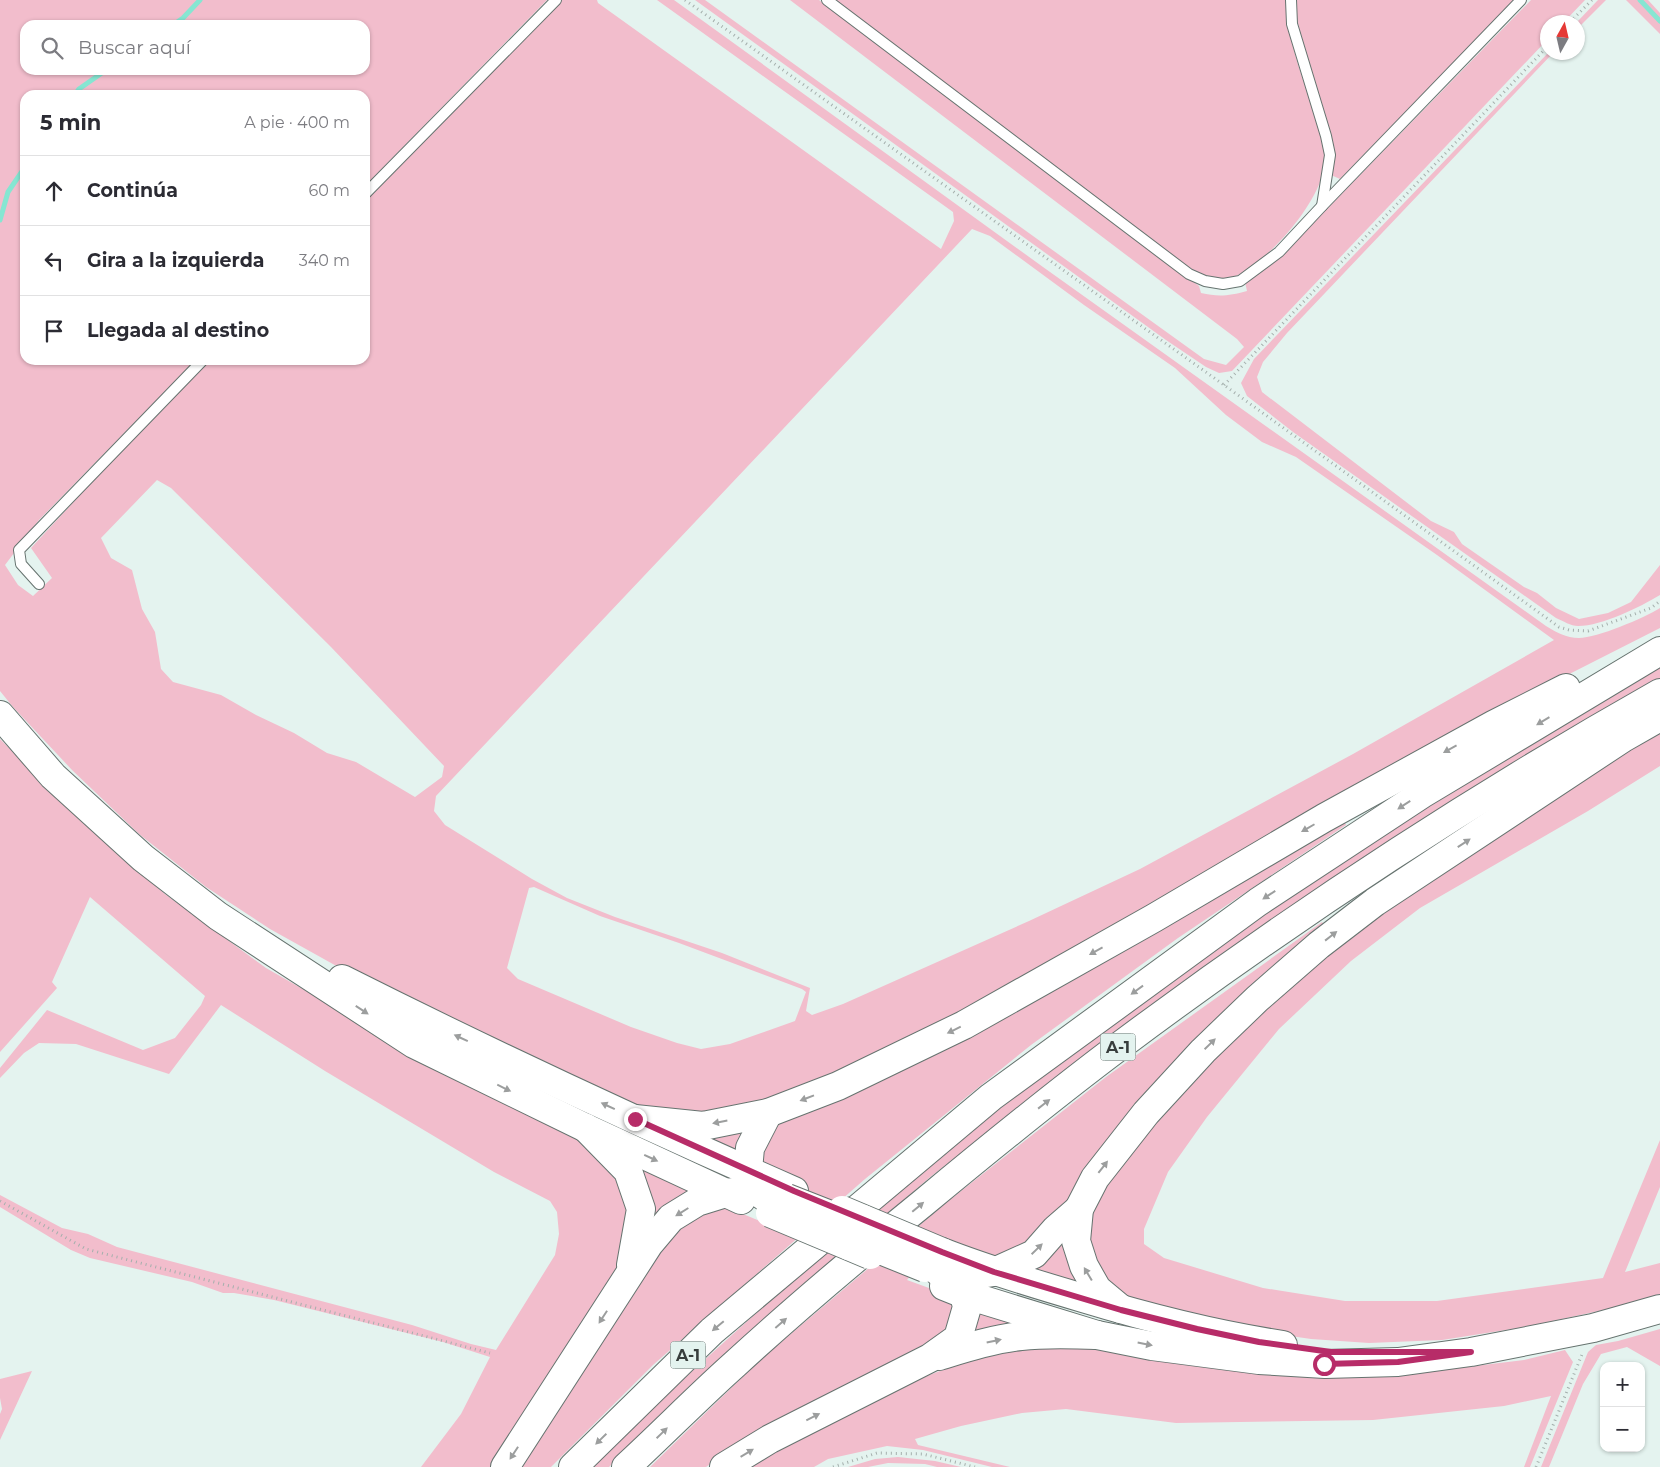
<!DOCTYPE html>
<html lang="es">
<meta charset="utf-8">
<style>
body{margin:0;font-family:Montserrat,sans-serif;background:#f7f7f7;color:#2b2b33}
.controls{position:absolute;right:15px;bottom:15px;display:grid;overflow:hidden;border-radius:10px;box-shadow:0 1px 4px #0004}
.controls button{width:45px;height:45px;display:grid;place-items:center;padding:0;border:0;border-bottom:1px solid #e1e1e2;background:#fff;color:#2b2b33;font:25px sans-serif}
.compass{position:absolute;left:1540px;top:15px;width:45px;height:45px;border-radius:50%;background:#fff;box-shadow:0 1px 4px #0004;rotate:8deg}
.stop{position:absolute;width:15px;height:15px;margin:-11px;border:4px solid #b72c68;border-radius:50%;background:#fff}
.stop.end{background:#b72c68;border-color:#fff;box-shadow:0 1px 5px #0008}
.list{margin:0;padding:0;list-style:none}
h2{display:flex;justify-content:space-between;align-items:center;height:65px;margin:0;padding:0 20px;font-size:21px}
h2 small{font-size:16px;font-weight:400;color:#7c7c81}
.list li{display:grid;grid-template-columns:32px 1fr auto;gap:15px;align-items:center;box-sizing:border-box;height:70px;padding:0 20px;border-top:1px solid #e1e1e2}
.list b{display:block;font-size:19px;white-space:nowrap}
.list em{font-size:16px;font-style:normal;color:#7c7c81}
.icon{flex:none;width:28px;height:28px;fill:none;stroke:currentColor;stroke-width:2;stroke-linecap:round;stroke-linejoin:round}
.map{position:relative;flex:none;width:1660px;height:1467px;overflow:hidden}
.search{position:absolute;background:#fff;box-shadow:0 1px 4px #0004;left:20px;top:20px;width:350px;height:55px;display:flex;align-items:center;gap:12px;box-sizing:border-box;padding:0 18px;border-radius:15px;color:#7c7c81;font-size:19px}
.panel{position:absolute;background:#fff;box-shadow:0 1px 4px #0004;left:20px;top:90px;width:350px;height:275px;border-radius:15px}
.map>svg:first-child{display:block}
.green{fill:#f2bdcc;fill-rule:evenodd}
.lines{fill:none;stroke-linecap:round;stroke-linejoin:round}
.stream{stroke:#86e6d2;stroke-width:5}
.lane-casing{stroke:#66736f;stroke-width:12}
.secondary-casing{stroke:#66736f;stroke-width:30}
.highway-casing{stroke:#66736f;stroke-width:30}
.path{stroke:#a4afac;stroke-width:3;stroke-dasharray:1 4;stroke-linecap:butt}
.lane{stroke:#fff;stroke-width:10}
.secondary{stroke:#fff;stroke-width:28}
.highway{stroke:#fff;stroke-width:28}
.secondary-bridge-casing{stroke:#66736f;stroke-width:30;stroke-linecap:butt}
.highway-bridge-casing{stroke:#66736f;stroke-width:30;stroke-linecap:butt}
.secondary-bridge{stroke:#fff;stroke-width:28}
.highway-bridge{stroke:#fff;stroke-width:28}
.oneway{fill:#9c9e9e}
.route{stroke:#b72c68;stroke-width:6}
.labels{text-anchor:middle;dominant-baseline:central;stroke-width:4.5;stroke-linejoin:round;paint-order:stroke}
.shield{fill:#e4f3ef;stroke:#6c7472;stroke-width:1}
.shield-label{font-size:16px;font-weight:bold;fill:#383e3d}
</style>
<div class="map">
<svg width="1660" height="1467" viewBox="0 0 1660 1467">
<rect width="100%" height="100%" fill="#e4f3ef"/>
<g class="green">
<path d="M0 0H547L365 186V95H25V360H196L39 520 5 565 18 585 33 596 52 578 31 548 115 457 210 360H365V200L530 30 562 0H597L598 3 941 249 954 221 953 212 657 0H674L1043 267 1546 626C1556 632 1566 638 1579 638 1597 638 1644 618 1660 608V628L1528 695 1021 979 871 1059 742 1110 675 1115 638 1105 576 1081 349 973 270 929 206 887 139 834 72 770 13 707 0 691ZM25 25H365V70H25ZM972 229 990 236 1084 305 1175 368 1226 415 1262 442 1296 457 1437 555 1554 640 1353 754 1140 869 1029 921 843 1004 812 1015 806 1011 810 988 722 953 615 917 567 898 532 879 445 825 434 811 436 796ZM157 480 171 488 331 647 444 766 442 777 415 797 356 762 327 753 294 733 256 715 221 695 173 682 161 669 155 632 142 609 132 570 111 558 101 538ZM534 887 600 916 679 943 802 989 806 992 795 1021 730 1044 701 1049 677 1043 631 1027 518 979 507 968 529 888Z"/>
<path d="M695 0H705L1204 359 1226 365 1244 347 1237 339 790 0H819L1199 286 1201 293C1218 297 1229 296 1247 291L1245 282 1280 257 1531 0H1585L1564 22H1548L1547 40 1232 371 1219 373 1206 367 1166 340Z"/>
<path d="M834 0H1288C1287 39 1300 71 1313 107 1318 123 1327 141 1326 158 1324 193 1287 238 1261 259 1234 281 1222 286 1190 269Z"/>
<polygon points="1295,0 1515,0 1340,179 1331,175 1297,19"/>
<polygon points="1598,0 1606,0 1578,28 1577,22"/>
<polygon points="1626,0 1648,0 1660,13 1660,34"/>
<path d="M1548 53H1553L1287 333 1263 362 1257 377 1262 392 1431 521 1454 532 1462 544 1524 587 1537 593 1556 608 1579 619 1608 613 1631 602 1660 565V595C1640 607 1602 626 1578 626 1571 626 1563 621 1556 618L1293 432 1247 396 1241 383 1254 359Z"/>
<polygon points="1660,666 1660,680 1037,1094 929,1178 792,1297 655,1421 609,1467 591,1467 647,1412 784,1288 922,1169 1030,1084 1256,919 1382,835 1509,754"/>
<polygon points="1660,732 1660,766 1588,811 1420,908 1351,961 1279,1029 1207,1117 1168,1172 1144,1229 1144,1244 1164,1258 1263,1288 1345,1301 1437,1301 1603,1278 1660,1140 1660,1187 1625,1272 1660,1263 1660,1294 1608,1309 1525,1327 1442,1340 1369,1343 1311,1339 1236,1328 1139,1303 1119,1291 1101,1274 1086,1235 1089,1213 1100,1191 1157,1118 1242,1030 1319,962 1403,896 1569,786"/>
<polygon points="0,739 101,839 165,894 266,968 425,1059 595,1146 616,1175 630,1209 617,1274 507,1446 491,1467 421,1467 461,1414 490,1357 443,1342 274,1300 234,1293 223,1293 192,1282 90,1258 71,1250 0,1207 0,1195 62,1228 88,1234 117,1247 412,1325 471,1344 496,1350 555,1255 559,1234 557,1212 550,1201 494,1172 325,1071 221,1005 169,1074 76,1044 39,1043 24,1053 0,1078 0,1068 47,1010 143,1050 175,1038 201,1005 205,996 90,897 52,982 57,988 0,1052"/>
<polygon points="1343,819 1346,825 1178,938 1031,1045 865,1179 653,1365 551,1467 516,1467 658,1252 690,1220 711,1207 731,1209 774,1227 764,1165 760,1157 774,1124"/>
<polygon points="1322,922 1326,927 1035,1239 1002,1261 941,1237 907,1280 951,1296 955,1308 949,1327 937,1345 730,1451 706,1467 650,1467 761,1359 947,1202 1106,1077"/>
<polygon points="742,1132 736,1153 701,1138"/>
<polygon points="636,1163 691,1191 652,1222"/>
<polygon points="1065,1237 1083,1288 1027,1270"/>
<polygon points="979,1309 1031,1326 971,1336"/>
<polygon points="1660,1329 1660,1366 1627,1347 1601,1354 1583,1384 1549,1467 1541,1467 1588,1352 1596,1345 1618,1341"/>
<polygon points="1033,1347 1099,1347 1293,1373 1385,1377 1524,1360 1565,1350 1573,1362 1530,1467 1524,1467 1551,1396 1504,1406 1373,1420 1176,1423 1066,1409 1022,1413 961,1426 915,1439 918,1445 1010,1467 992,1467 923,1450 887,1446 828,1459 814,1467 749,1467 855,1404 963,1362"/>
<polygon points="32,1371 0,1440 0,1414 2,1409 0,1398 0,1379"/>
<polygon points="898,1457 935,1461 961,1467 937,1467 925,1464 888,1463 868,1467 848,1467 875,1459"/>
</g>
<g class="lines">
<g class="stream">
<polyline points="1640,0 1660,21"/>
<polyline points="173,25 183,18 200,0"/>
<polyline points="75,95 79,89 106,70"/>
<polyline points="0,220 8,192 25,167"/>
</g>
<defs>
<g id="lane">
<polyline points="827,0 1189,274 1205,281 1223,284 1240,281 1279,252 1322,206 1521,0"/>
<polyline points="1291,0 1292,24 1326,136 1330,155 1322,206"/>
<polyline points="365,194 556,0"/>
<polyline points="39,584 21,564 19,550 203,360"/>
</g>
<g id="secondary">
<polyline points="0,715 53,776 143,858 218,916 414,1044 586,1128 741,1200"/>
<path d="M342 979C491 1054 642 1124 794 1191"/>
<path d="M942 1252C988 1270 1035 1284 1083 1298 1149 1318 1215 1335 1283 1345"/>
<polyline points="944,1286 964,1294 1097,1335 1152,1346 1259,1360 1325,1364 1398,1362 1471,1352 1593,1328 1660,1309"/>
</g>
<g id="highway">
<polyline points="635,1119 703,1126 768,1113 838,1086 964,1025 1154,918 1324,818 1493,725 1566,688"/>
<polyline points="586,1128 628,1171 641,1209 631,1265"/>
<polyline points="768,1199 753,1189 748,1170 750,1148 768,1113"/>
<polyline points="939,1272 951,1275 974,1275 994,1272 1034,1254 1056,1229 1079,1209"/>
<polyline points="1121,1309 1097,1289 1084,1266 1076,1241 1079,1209 1095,1178 1146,1113 1203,1051 1257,999 1319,945 1375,902 1623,738 1660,717"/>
<path d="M939 1356C965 1348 993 1339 1021 1336 1046 1333 1072 1334 1097 1335"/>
<polyline points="505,1467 649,1244 671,1218 697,1202 726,1193 753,1189 787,1198"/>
<polyline points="573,1467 712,1331 991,1097 1258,902 1422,794 1660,651"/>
<path d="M626 1467C663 1433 698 1397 735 1364 796 1308 859 1255 923 1203 988 1149 1053 1096 1121 1045 1292 917 1474 798 1660 693"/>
<polyline points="724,1467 770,1439 930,1358 958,1338 967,1307 964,1294 951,1275 934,1261"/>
</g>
</defs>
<use href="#lane" class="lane-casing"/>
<use href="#secondary" class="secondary-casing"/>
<use href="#highway" class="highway-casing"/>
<g class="path">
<polyline points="685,0 1224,385 1559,627 1569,630 1588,631 1651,608 1660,601"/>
<polyline points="1570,22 1592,0"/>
<polyline points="1224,385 1548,46"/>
<polyline points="0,1201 86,1249 490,1353"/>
<polyline points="833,1467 877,1453 923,1454 975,1467"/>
<polyline points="1536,1467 1583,1352"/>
</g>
<use href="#lane" class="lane"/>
<use href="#secondary" class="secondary"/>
<use href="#highway" class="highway"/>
<defs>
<g id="secondary-bridge">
<polyline points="842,1210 942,1252"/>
<polyline points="770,1213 870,1255"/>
</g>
<g id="highway-bridge">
<polyline points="787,1198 838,1218 863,1219"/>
<polyline points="849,1246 868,1245 925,1268"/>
</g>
</defs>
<use href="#secondary-bridge" class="secondary-bridge-casing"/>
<use href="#highway-bridge" class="highway-bridge-casing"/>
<use href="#secondary-bridge" class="secondary-bridge"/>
<use href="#highway-bridge" class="highway-bridge"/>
</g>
<defs><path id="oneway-solid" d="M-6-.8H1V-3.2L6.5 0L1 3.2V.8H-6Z" transform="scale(1.25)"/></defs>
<g class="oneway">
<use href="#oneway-solid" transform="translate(1543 721) rotate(149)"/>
<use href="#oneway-solid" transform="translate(1450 749) rotate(151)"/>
<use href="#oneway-solid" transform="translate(1404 805) rotate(147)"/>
<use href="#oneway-solid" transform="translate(1308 828) rotate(150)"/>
<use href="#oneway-solid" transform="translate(1464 843) rotate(-33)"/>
<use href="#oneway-solid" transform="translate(1269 895) rotate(147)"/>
<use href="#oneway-solid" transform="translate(1331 936) rotate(-38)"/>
<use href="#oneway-solid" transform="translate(1096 951) rotate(151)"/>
<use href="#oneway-solid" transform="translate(1137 990) rotate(144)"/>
<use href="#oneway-solid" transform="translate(362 1010) rotate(33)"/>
<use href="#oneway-solid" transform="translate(954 1030) rotate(154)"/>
<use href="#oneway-solid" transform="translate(461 1038) rotate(-155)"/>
<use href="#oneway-solid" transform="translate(1210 1044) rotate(-44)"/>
<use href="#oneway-solid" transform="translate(504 1088) rotate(26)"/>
<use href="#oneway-solid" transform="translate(807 1098) rotate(159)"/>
<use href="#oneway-solid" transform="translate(1044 1104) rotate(-38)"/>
<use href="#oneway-solid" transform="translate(608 1106) rotate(-155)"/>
<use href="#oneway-solid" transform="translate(720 1122) rotate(169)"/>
<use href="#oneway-solid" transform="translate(651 1158) rotate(25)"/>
<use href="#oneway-solid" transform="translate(1103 1167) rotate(-52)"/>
<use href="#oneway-solid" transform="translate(918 1207) rotate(-40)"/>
<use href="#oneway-solid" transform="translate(682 1212) rotate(148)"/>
<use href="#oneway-solid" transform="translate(1037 1249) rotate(-44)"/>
<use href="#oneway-solid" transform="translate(1088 1274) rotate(-121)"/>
<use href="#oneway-solid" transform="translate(603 1317) rotate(123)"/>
<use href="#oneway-solid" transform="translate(781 1323) rotate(-41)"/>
<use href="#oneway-solid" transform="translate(718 1326) rotate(140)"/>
<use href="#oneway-solid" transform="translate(994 1341) rotate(-12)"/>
<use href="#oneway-solid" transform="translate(1145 1344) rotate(11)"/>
<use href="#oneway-solid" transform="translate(813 1417) rotate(-27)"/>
<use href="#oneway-solid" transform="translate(662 1433) rotate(-44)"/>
<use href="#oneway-solid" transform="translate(601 1439) rotate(136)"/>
<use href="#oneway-solid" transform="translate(514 1453) rotate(123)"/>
<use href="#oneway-solid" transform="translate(747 1453) rotate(-31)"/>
</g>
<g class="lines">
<polyline class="route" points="635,1119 794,1191 942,1252 994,1272 1121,1310 1197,1329 1259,1342 1331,1352 1471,1352 1398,1362 1324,1364"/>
</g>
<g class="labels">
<g class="shield">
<rect x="1100.5" y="1033.5" width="35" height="27" rx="4"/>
<rect x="670.5" y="1341.5" width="35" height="27" rx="4"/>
</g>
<g class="shield-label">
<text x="1118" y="1047">A-1</text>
<text x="688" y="1355">A-1</text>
</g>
</g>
</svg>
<div class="controls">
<button>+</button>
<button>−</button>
</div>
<svg class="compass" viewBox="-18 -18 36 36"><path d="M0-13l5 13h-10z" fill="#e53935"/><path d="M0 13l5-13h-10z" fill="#7c7c81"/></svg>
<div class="stop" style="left:1324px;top:1364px"></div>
<div class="stop end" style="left:635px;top:1119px"></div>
<div class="search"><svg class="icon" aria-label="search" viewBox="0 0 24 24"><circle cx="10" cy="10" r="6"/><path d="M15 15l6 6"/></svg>Buscar aquí</div>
<section class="panel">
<h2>5 min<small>A pie · 400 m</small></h2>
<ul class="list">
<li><svg class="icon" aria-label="ahead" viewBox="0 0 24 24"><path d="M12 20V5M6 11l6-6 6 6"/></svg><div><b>Continúa</b></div><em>60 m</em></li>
<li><svg class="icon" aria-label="left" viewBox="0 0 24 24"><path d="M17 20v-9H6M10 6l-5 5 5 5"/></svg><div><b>Gira a la izquierda</b></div><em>340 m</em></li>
<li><svg class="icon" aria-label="arrive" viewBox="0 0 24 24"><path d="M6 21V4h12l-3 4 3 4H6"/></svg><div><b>Llegada al destino</b></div></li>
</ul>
</section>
</div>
